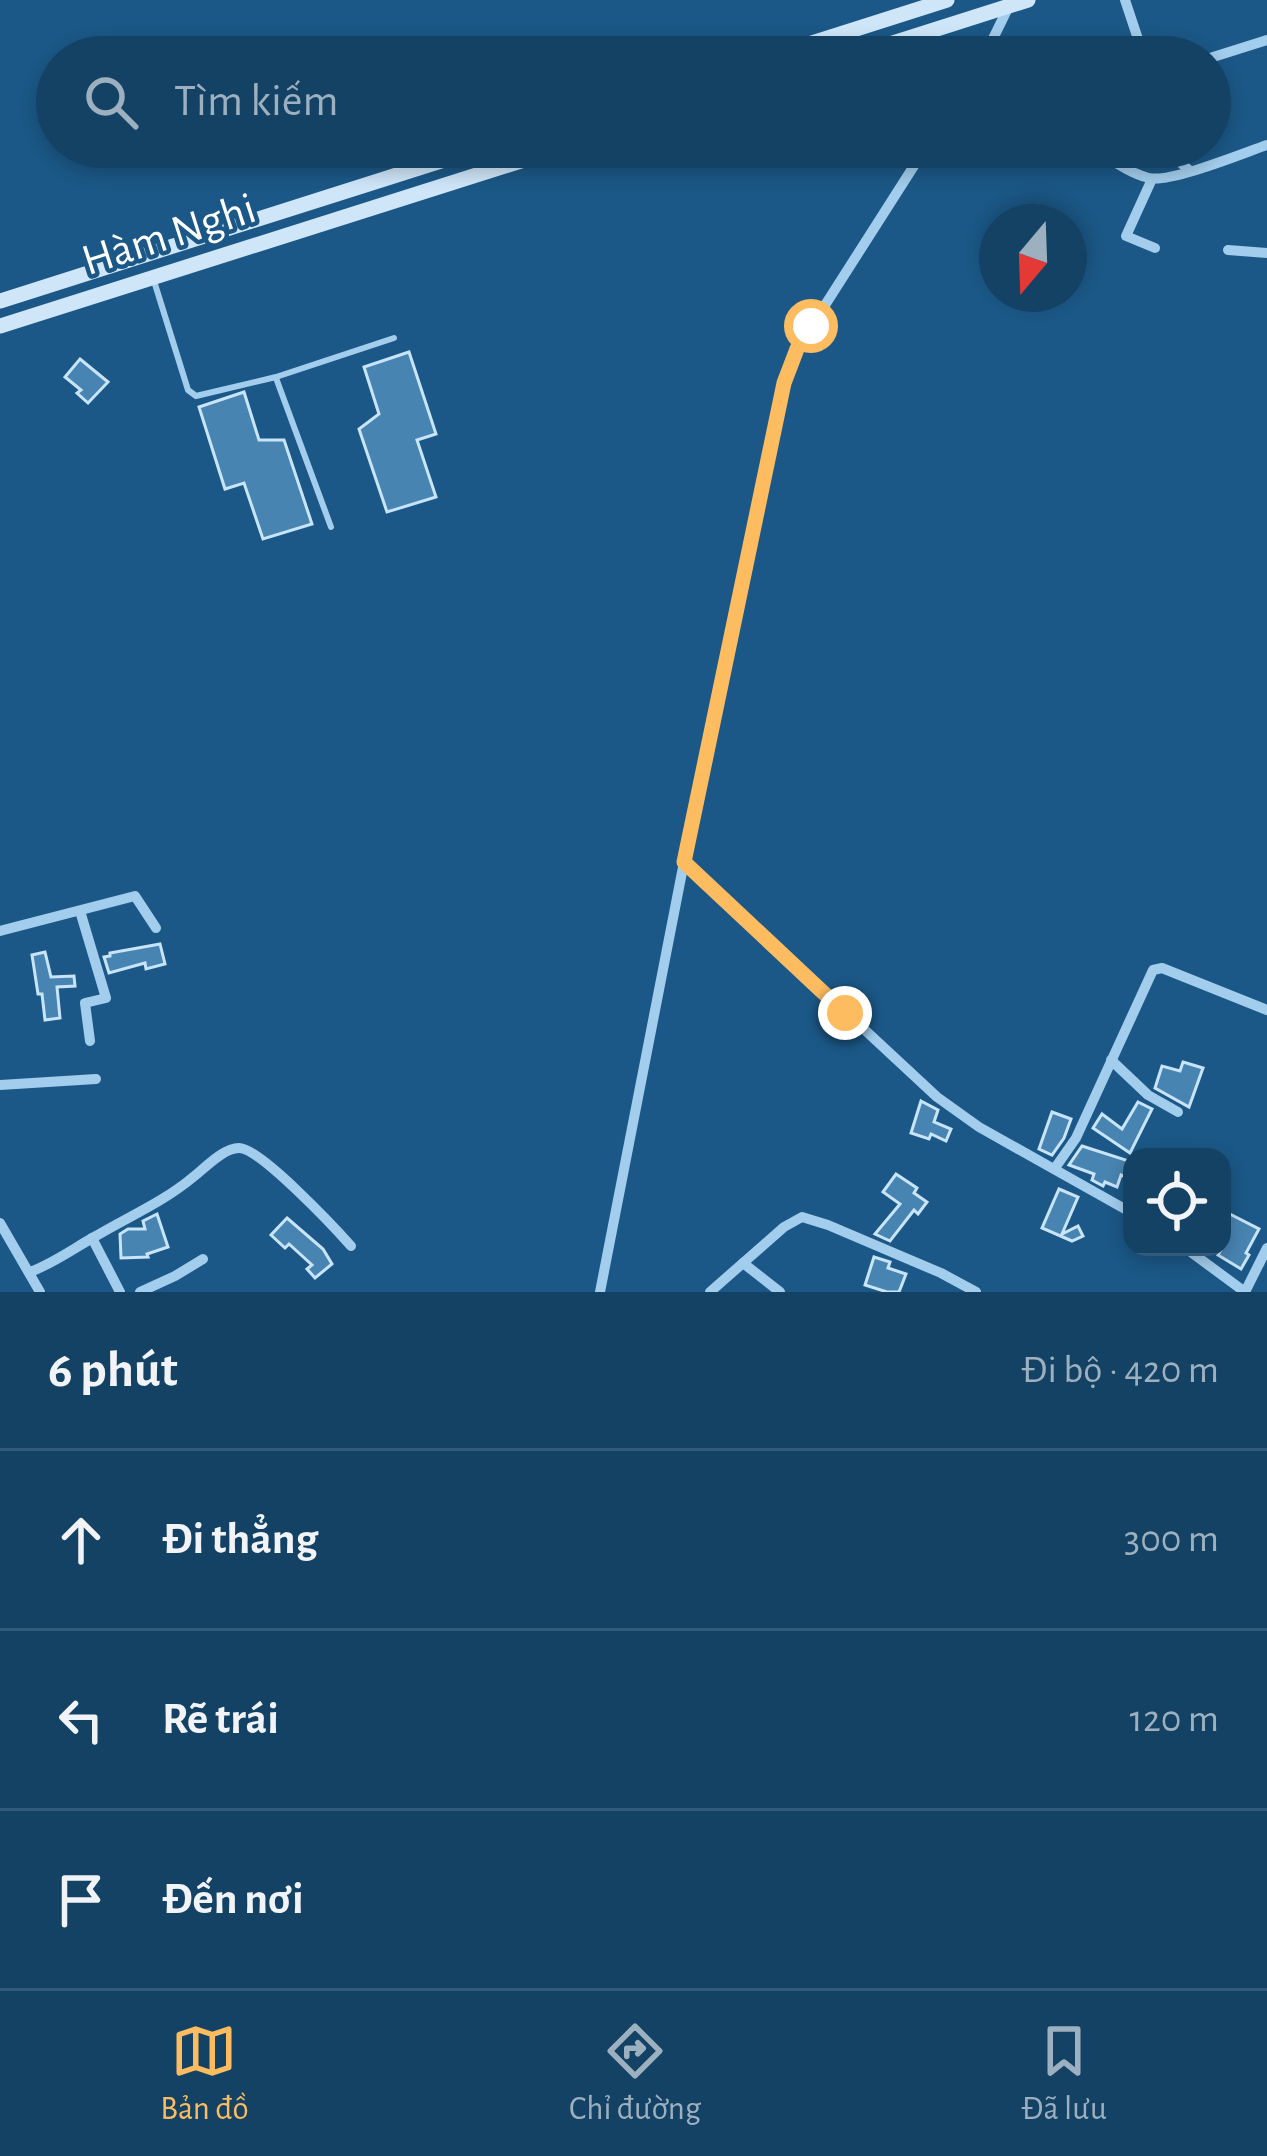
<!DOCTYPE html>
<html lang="vi">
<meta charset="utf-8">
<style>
body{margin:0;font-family:"Alegreya Sans",sans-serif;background:#1d496b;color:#f1f3f6}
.controls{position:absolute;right:36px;bottom:36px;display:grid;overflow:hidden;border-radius:24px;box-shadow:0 6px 18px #0003}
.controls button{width:108px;height:108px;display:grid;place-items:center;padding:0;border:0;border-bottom:3px solid #335b79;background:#144265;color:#f1f3f6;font:60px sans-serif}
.compass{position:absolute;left:979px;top:204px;width:108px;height:108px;border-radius:50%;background:#144265;box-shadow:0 6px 18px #0003;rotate:199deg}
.stop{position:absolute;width:36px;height:36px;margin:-27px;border:9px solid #fdbc60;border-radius:50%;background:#fff}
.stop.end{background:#fdbc60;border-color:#fff;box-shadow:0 3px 12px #0008}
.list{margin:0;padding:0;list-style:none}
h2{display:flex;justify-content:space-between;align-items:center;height:156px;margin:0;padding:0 48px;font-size:51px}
h2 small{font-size:39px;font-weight:400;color:#9db0bf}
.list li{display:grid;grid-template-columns:78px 1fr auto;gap:36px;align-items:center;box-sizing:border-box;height:180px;padding:0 48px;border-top:3px solid #335b79}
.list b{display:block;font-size:45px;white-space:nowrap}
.list em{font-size:39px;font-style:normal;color:#9db0bf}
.icon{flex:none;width:66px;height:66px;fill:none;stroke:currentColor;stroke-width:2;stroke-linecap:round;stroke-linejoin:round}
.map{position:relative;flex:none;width:1267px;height:1292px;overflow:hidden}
.search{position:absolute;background:#144265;box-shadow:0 6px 18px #0003;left:36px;right:36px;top:36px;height:132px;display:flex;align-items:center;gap:30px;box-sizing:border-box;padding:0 42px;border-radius:66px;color:#9db0bf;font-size:45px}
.sheet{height:696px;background:#144265}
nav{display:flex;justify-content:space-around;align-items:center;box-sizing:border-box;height:168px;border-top:3px solid #335b79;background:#144265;font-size:33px;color:#9db0bf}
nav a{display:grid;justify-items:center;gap:6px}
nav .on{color:#fdbc60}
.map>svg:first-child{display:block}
.building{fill:#4884b2;stroke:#c8e4f9;stroke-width:3}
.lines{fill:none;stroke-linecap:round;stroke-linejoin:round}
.service{stroke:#a3cdec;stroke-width:6}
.minor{stroke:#a3cdec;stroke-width:10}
.secondary{stroke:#cfe6f9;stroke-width:15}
.route{stroke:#fdbc60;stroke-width:15}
.labels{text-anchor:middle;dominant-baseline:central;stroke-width:9;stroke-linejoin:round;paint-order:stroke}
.street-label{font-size:45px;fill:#fff;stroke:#1b5887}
</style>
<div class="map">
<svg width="1267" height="1292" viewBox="0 0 1267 1292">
<rect width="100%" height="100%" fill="#1b5887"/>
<g class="building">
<polygon points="409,352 436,434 417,440 436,497 387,512 359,429 379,414 364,367"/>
<polygon points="80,359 108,382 88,403 77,393 81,390 65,377"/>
<polygon points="244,392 259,440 284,440 312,524 263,539 244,483 225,489 199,407"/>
<polygon points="160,944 165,964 146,969 145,963 109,973 104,957 110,956 110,953"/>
<polygon points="45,952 51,977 74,976 75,986 57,987 60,1018 45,1020 42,994 38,994 32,955"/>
<polygon points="1183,1062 1203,1068 1189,1107 1155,1088 1162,1066 1180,1071"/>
<polygon points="921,1101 938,1110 934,1122 951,1129 946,1141 931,1134 929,1139 911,1133"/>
<polygon points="1138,1102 1152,1109 1130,1153 1093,1128 1102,1114 1122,1129"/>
<polygon points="1052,1112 1071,1119 1064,1138 1052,1155 1039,1149"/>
<polygon points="1082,1146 1132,1162 1132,1180 1121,1175 1117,1187 1105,1182 1103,1186 1092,1180 1094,1174 1069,1165"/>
<polygon points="896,1174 917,1188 914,1193 927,1202 918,1214 914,1210 890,1241 875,1234 900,1204 883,1192"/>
<polygon points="1059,1189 1078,1197 1062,1234 1078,1226 1083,1236 1072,1241 1042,1228"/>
<polygon points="1222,1210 1259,1229 1246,1253 1249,1255 1241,1269 1218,1255 1222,1248"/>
<polygon points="157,1214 168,1247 147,1254 148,1257 121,1258 120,1234 128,1229 145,1229 143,1221"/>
<polygon points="287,1218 323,1249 332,1264 315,1278 307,1269 312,1265 289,1244 285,1248 271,1235"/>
<polygon points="874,1257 890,1262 888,1268 906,1274 899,1292 887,1292 865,1285"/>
</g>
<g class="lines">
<g class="service">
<polyline points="154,281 188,390 196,396 276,377 394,338"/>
<polyline points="276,378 331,527"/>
</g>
<g class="minor">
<polyline points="1125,0 1144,57"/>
<polyline points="984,57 1009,6"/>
<polyline points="1210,58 1267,40"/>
<path d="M1090 147C1108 157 1128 173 1149 178 1171 183 1243 153 1267 145"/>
<polyline points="1175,147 1182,164 1189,170"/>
<polyline points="1152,179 1126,236 1155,248"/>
<polyline points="1228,250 1267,253"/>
<polyline points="684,862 937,1097 979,1127 1132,1213"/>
<polyline points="80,911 106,998 85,1003 90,1041"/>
<polyline points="0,931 135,896 156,928"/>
<polyline points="1111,1060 1148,1095 1178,1112"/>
<polyline points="0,1085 96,1079"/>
<polyline points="1055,1168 1076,1138 1153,970 1162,968 1267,1010"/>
<polyline points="0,1223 40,1292"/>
<polyline points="92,1238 120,1292"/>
<polyline points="1184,1247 1245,1292"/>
<polyline points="743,1263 780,1292"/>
<path d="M30 1272C54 1263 74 1248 96 1236 128 1217 163 1202 192 1178 204 1169 223 1148 239 1148 260 1148 335 1228 351 1246"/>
<polyline points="140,1292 175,1276 203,1259"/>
<polyline points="600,1292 684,862 785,383 797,349 926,147"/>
<polyline points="710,1292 784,1227 802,1217 828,1225 941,1273 976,1292"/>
<polyline points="1245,1292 1267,1248"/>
</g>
<g class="secondary">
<polyline points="768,57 947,0"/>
<polyline points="849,57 1028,0"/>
<polyline points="0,301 485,147"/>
<polyline points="0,326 565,147"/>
</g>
</g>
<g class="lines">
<polyline class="route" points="811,326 797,349 784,383 684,862 845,1013"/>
</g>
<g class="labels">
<g class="street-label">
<text transform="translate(169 235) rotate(-18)">Hàm Nghi</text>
</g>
</g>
</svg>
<div class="controls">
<button><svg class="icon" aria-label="locate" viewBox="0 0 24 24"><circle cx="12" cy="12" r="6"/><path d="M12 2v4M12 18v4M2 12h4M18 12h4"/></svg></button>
</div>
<svg class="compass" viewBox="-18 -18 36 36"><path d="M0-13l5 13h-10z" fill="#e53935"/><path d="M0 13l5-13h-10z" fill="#9db0bf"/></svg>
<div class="stop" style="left:811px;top:326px"></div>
<div class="stop end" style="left:845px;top:1013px"></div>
<div class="search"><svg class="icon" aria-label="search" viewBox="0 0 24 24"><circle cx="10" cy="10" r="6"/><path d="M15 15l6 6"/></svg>Tìm kiếm</div>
</div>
<section class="sheet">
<h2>6 phút<small>Đi bộ · 420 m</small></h2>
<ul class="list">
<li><svg class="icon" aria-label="ahead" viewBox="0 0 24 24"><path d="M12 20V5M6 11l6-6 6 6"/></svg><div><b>Đi thẳng</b></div><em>300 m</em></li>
<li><svg class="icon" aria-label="left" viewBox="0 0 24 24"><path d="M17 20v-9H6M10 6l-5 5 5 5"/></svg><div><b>Rẽ trái</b></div><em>120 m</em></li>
<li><svg class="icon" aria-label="arrive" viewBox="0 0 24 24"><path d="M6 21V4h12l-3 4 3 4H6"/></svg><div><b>Đến nơi</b></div></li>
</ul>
</section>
<nav>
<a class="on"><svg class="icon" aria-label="map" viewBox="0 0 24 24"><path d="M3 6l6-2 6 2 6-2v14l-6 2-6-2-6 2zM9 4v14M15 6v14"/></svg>Bản đồ</a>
<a><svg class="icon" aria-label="directions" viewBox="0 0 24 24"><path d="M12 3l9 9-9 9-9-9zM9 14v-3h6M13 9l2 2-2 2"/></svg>Chỉ đường</a>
<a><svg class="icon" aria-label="saved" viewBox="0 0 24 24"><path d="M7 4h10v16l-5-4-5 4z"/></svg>Đã lưu</a>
</nav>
